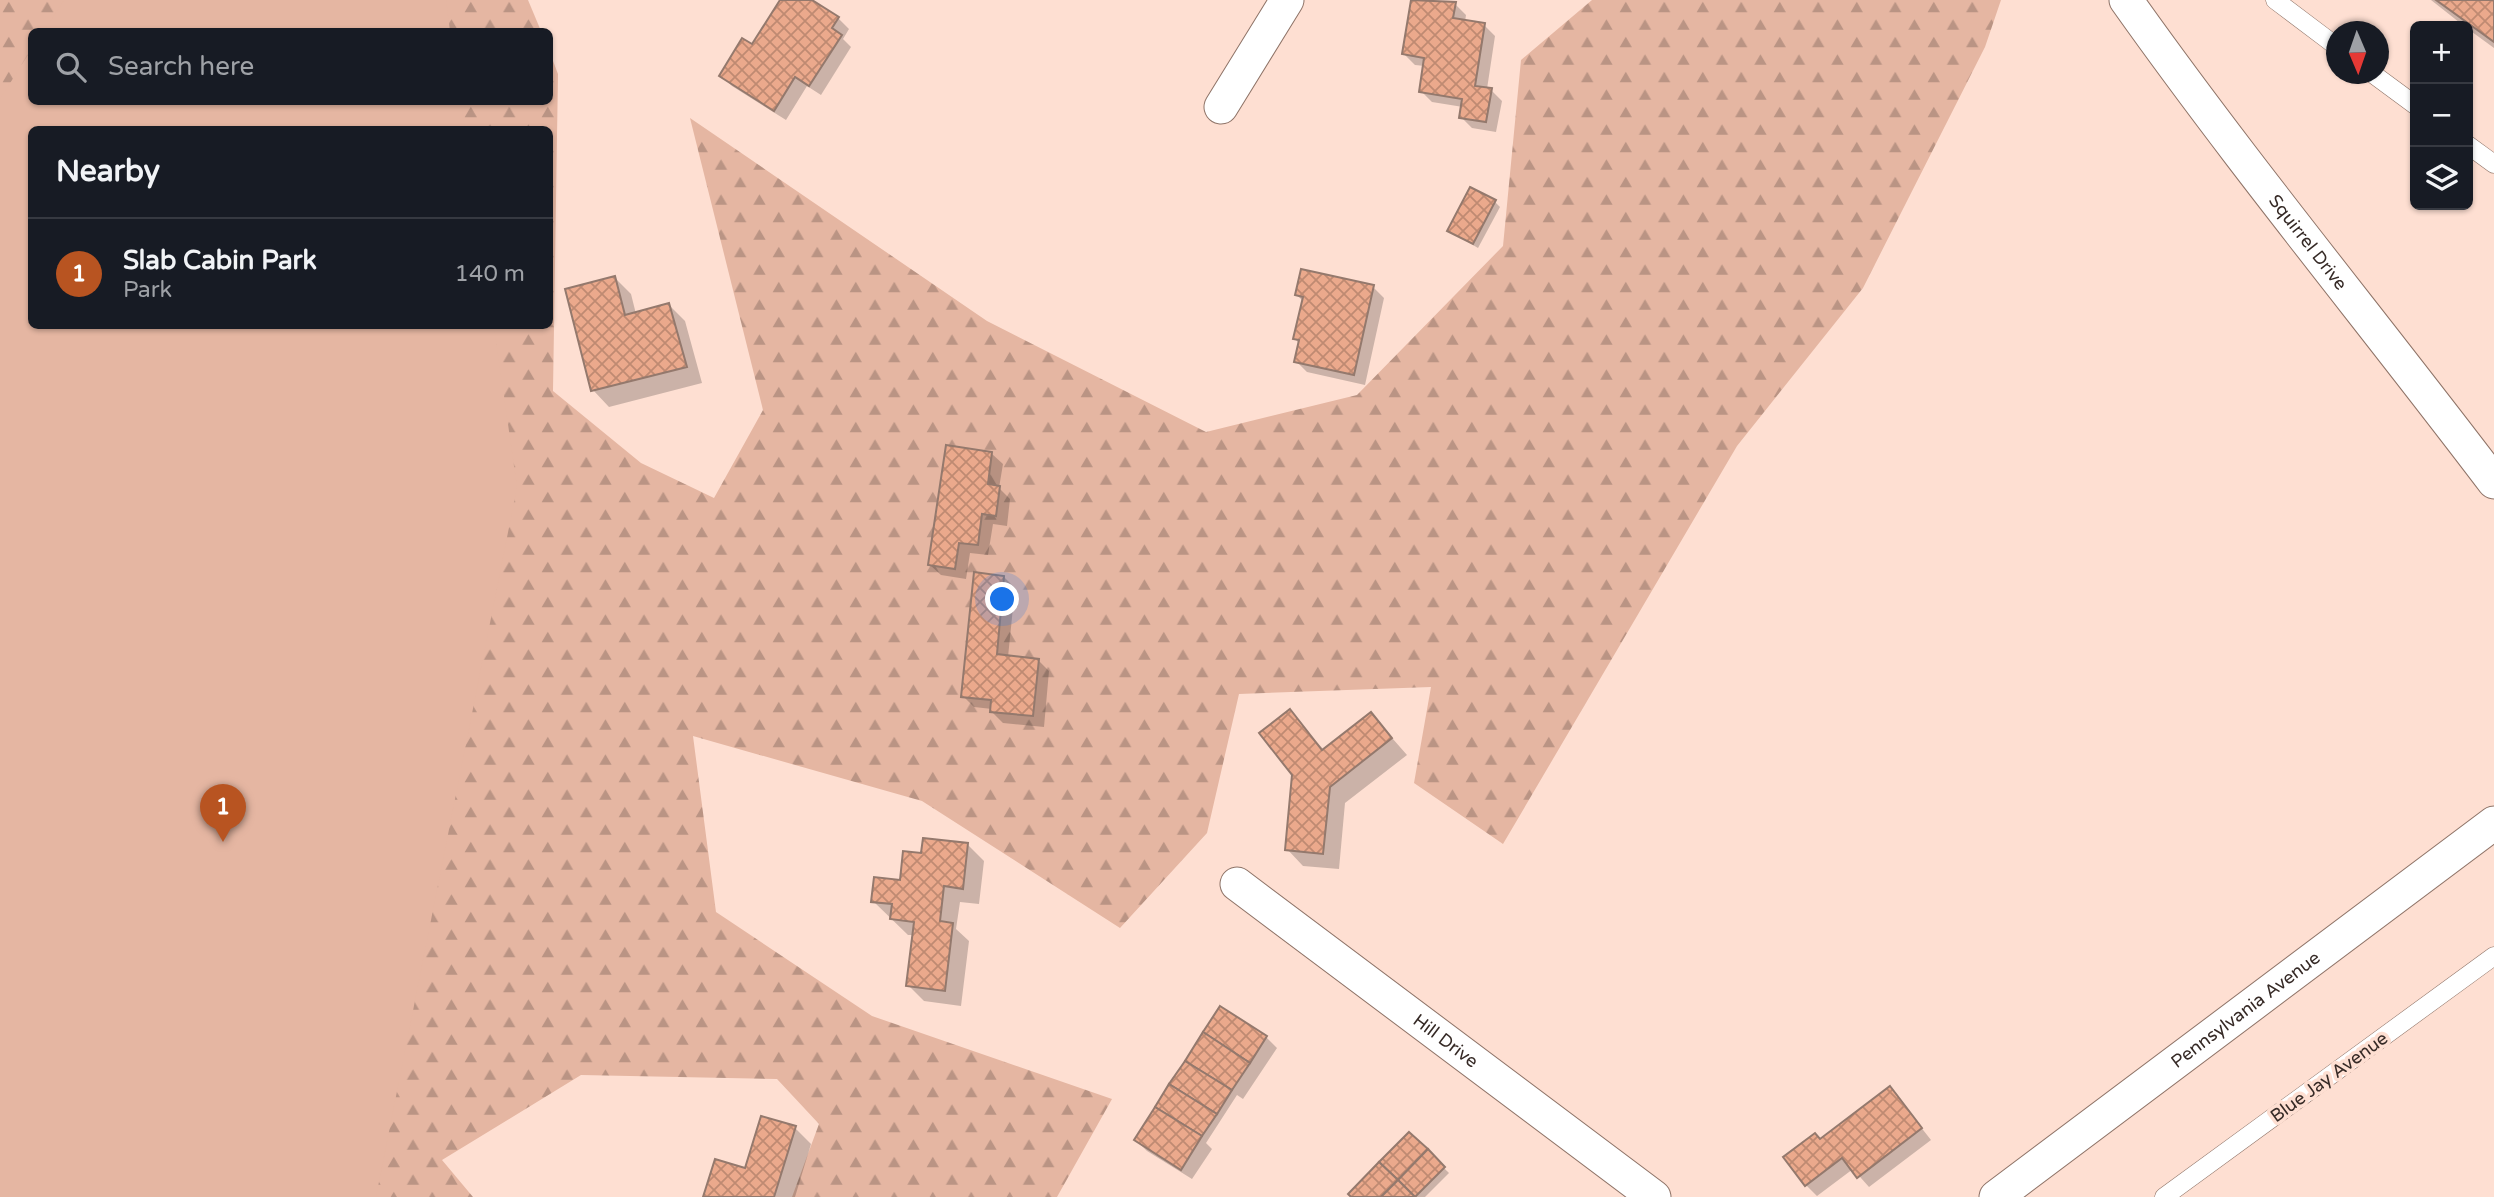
<!DOCTYPE html>
<meta charset="utf-8">
<style>
body{margin:0;font-family:"Varela Round",sans-serif;background:#242831;color:#f1f3f6}
.controls{position:absolute;right:21px;top:21px;display:grid;overflow:hidden;border-radius:10px;box-shadow:0 2px 5px #0004}
.controls button{width:63px;height:63px;display:grid;place-items:center;padding:0;border:0;border-bottom:2px solid #363941;background:#171b24;color:#f1f3f6;font:35px sans-serif}
.compass{position:absolute;left:2326px;top:21px;width:63px;height:63px;border-radius:50%;background:#171b24;box-shadow:0 2px 5px #0004;rotate:178deg}
.you{position:absolute;left:1003px;top:600px;width:24px;height:24px;margin:-18px;border:5px solid #fff;border-radius:50%;background:#1a73e8;box-shadow:0 0 0 10px #1a73e833}
.badge{display:grid;place-items:center;width:46px;height:46px;border-radius:50%;background:#b85421;color:#fff;font-size:23px;font-weight:700}
.pin{position:absolute;translate:-50% -58px;filter:drop-shadow(0 2px 4px #0008)}
.pin::after{content:'';position:absolute;top:37px;width:24px;height:21px;background:inherit;clip-path:polygon(0 0,100% 0,50% 100%)}
.list{margin:0;padding:0;list-style:none}
h2{display:flex;justify-content:space-between;align-items:center;height:91px;margin:0;padding:0 28px;font-size:30px}
h2 small{font-size:23px;font-weight:400;color:#9ea1a6}
.list li{display:grid;grid-template-columns:46px 1fr auto;gap:21px;align-items:center;box-sizing:border-box;height:112px;padding:0 28px;border-top:2px solid #363941}
.list b{display:block;font-size:26px;white-space:nowrap}
.list p{margin:0;font-size:23px;white-space:nowrap;color:#9ea1a6}
.list em{font-size:23px;font-style:normal;color:#9ea1a6}
.icon{flex:none;width:38px;height:38px;fill:none;stroke:currentColor;stroke-width:2;stroke-linecap:round;stroke-linejoin:round}
.map{position:relative;flex:none;width:2494px;height:1197px;overflow:hidden}
.search{position:absolute;background:#171b24;box-shadow:0 2px 5px #0004;left:28px;top:28px;width:525px;height:77px;display:flex;align-items:center;gap:18px;box-sizing:border-box;padding:0 24px;border-radius:10px;color:#9ea1a6;font-size:26px}
.panel{position:absolute;background:#171b24;box-shadow:0 2px 5px #0004;left:28px;top:126px;width:525px;height:203px;border-radius:10px}
.map>svg:first-child{display:block}
.forest{fill:url(#forest-firs)}
.park{fill:#e5b6a2}
.shadow{fill:#0003}
.building{fill:url(#building-cross-hatch);stroke:#94796d;stroke-width:2}
.lines{fill:none;stroke-linecap:round;stroke-linejoin:round}
.lane-casing{stroke:#8e7367;stroke-width:19}
.street-casing{stroke:#8e7367;stroke-width:35}
.lane{stroke:#fff;stroke-width:18}
.street{stroke:#fff;stroke-width:33}
.labels{text-anchor:middle;dominant-baseline:central;stroke-width:7;stroke-linejoin:round;paint-order:stroke}
.street-label{font-size:18px;fill:#362a26;stroke:#fedfd2}
</style>
<div class="map">
<svg width="2494" height="1197" viewBox="0 0 2494 1197">
<defs>
<pattern id="forest-firs" width="22" height="20" patternUnits="userSpaceOnUse" patternTransform="scale(1.75)"><rect width="22" height="20" fill="#e5b6a2"/><path d="M5 1l3.5 6h-7zM16 11l3.5 6h-7z" fill="#ba9484"/></pattern>
<pattern id="building-cross-hatch" width="8" height="8" patternUnits="userSpaceOnUse" patternTransform="scale(1.75)"><rect width="8" height="8" fill="#eba98c"/><path d="M0 0l8 8M0 8l8-8" fill="none" stroke="#bf8a72"/></pattern>
</defs>
<rect width="100%" height="100%" fill="#fedfd2"/>
<g class="forest">
<polygon points="0,0 221,0 191,31 32,32 32,130 0,176"/>
<polygon points="336,0 528,0 541,31 335,32"/>
<polygon points="1592,0 2001,0 1985,47 1863,288 1737,446 1503,844 1414,783 1431,687 1239,694 1207,833 1120,928 922,801 693,736 716,912 872,1016 1112,1099 1057,1197 792,1197 819,1124 777,1079 581,1075 442,1160 473,1197 0,1197 0,1153 295,326 550,326 550,130 245,129 254,102 550,102 550,53 558,74 553,391 641,463 714,498 763,410 690,118 987,321 1206,432 1357,395 1503,246 1521,60"/>
</g>
<g class="park">
<polygon points="64,0 446,0 450,31 44,31"/>
<polygon points="31,50 32,102 461,102 465,129 32,130 32,326 494,326 517,487 376,1197 0,1197 0,99"/>
</g>
<g class="shadow">
<polygon points="782,0 809,0 838,18 849,29 843,39 851,47 821,95 807,86 786,120 732,86 721,75 753,46"/>
<polygon points="1413,0 1455,4 1466,15 1465,22 1484,25 1495,36 1487,89 1491,90 1502,101 1496,132 1472,128 1461,117 1463,107 1432,102 1421,91 1425,66 1415,65 1404,54"/>
<polygon points="2431,0 2494,0 2494,48 2468,29 2468,26 2464,26"/>
<polygon points="1495,202 1500,207 1478,248 1449,231"/>
<polygon points="615,278 631,294 636,314 669,305 685,321 702,383 609,407 593,390"/>
<polygon points="1373,287 1384,298 1365,385 1307,372 1296,361 1300,344 1295,339 1303,301 1297,295"/>
<polygon points="992,454 1003,464 999,488 1010,499 1007,526 993,524 988,555 970,553 966,579 941,575 930,565"/>
<polygon points="1004,577 1015,588 1008,657 1038,660 1049,671 1044,727 1003,723 992,712 992,709 974,707 963,696"/>
<polygon points="1290,712 1324,750 1371,714 1407,755 1345,803 1339,869 1303,866 1287,849 1293,775"/>
<polygon points="968,845 984,861 979,904 960,902 956,929 969,941 961,1006 924,1001 908,985 914,935 908,935 873,901 902,882 923,855"/>
<polygon points="1266,1037 1277,1048 1243,1099 1237,1095 1206,1143 1212,1149 1192,1179 1147,1151 1136,1140"/>
<polygon points="1890,1088 1931,1140 1869,1187 1853,1169 1817,1196 1806,1185"/>
<polygon points="795,1128 811,1144 795,1197 705,1197 746,1170"/>
<polygon points="1409,1134 1449,1173 1425,1197 1353,1197"/>
</g>
<g class="building">
<polygon points="780,0 812,0 839,17 832,28 842,35 809,86 795,77 774,111 719,76 742,38 752,44"/>
<polygon points="1411,0 1456,2 1453,18 1485,23 1475,86 1492,88 1486,122 1459,118 1462,99 1419,92 1424,58 1402,54"/>
<polygon points="2436,0 2494,0 2494,42"/>
<polygon points="1470,187 1496,200 1473,244 1447,231"/>
<polygon points="1301,269 1374,285 1354,375 1294,362 1299,340 1293,339 1303,297 1295,295"/>
<polygon points="615,276 625,315 669,303 687,367 591,391 565,289"/>
<polygon points="946,445 992,452 988,484 1000,486 996,516 982,514 978,545 959,543 955,569 928,565"/>
<polygon points="974,572 1004,576 997,654 1039,659 1033,716 990,712 991,700 961,697"/>
<polygon points="1290,709 1322,750 1371,712 1392,738 1330,787 1323,854 1285,850 1292,775 1259,733"/>
<polygon points="923,838 968,843 963,889 944,886 940,921 953,923 945,991 906,986 914,922 890,919 892,904 871,902 874,877 900,880 903,851 921,853"/>
<polygon points="1220,1006 1267,1036 1250,1063 1203,1032"/>
<polygon points="1203,1032 1250,1063 1232,1090 1185,1061"/>
<polygon points="1185,1061 1232,1090 1217,1114 1169,1084"/>
<polygon points="1169,1084 1217,1114 1202,1136 1155,1107"/>
<polygon points="1890,1086 1922,1128 1857,1178 1842,1158 1805,1186 1783,1157 1815,1133 1820,1139"/>
<polygon points="1155,1107 1202,1136 1181,1170 1134,1140"/>
<polygon points="761,1116 796,1126 774,1197 703,1197 715,1159 745,1168"/>
<polygon points="1409,1132 1428,1149 1398,1180 1379,1162"/>
<polygon points="1428,1149 1445,1167 1415,1197 1398,1180"/>
<polygon points="1379,1162 1398,1180 1381,1197 1351,1197 1348,1194"/>
<polygon points="1398,1180 1415,1197 1381,1197"/>
</g>
<g class="lines">
<defs>
<g id="lane">
<polyline points="2275,0 2336,46"/>
<polyline points="2373,74 2415,105"/>
<polyline points="2468,145 2494,164"/>
<polyline points="2164,1197 2494,956"/>
</g>
<g id="street">
<path id="s1" d="M2126 0C2243 165 2372 321 2494 482"/>
<polyline points="1221,107 1287,0"/>
<path id="s2" d="M1237 884 1654 1197"/>
<path id="s3" d="M1996 1197 2494 823"/>
</g>
</defs>
<use href="#lane" class="lane-casing"/>
<use href="#street" class="street-casing"/>
<use href="#lane" class="lane"/>
<use href="#street" class="street"/>
</g>
<g class="labels">
<g class="street-label">
<text stroke="none"><textPath href="#s1" startOffset="303">Squirrel Drive</textPath></text>
<text stroke="none"><textPath href="#s3" startOffset="312">Pennsylvania Avenue</textPath></text>
<text stroke="none"><textPath href="#s2" startOffset="261">Hill Drive</textPath></text>
<text transform="translate(2329 1077) rotate(-36)">Blue Jay Avenue</text>
</g>
</g>
</svg>
<div class="controls">
<button>+</button>
<button>−</button>
<button><svg class="icon" aria-label="layers" viewBox="0 0 24 24"><path d="M12 4l9 5-9 5-9-5zM3 14l9 5 9-5"/></svg></button>
</div>
<svg class="compass" viewBox="-18 -18 36 36"><path d="M0-13l5 13h-10z" fill="#e53935"/><path d="M0 13l5-13h-10z" fill="#9ea1a6"/></svg>
<div class="you"></div>
<div class="pin badge" style="left:223px;top:842px">1</div>
<div class="search"><svg class="icon" aria-label="search" viewBox="0 0 24 24"><circle cx="10" cy="10" r="6"/><path d="M15 15l6 6"/></svg>Search here</div>
<section class="panel">
<h2>Nearby<small></small></h2>
<ul class="list">
<li><span class="badge">1</span><div><b>Slab Cabin Park</b><p>Park</p></div><em>140 m</em></li>
</ul>
</section>
</div>
